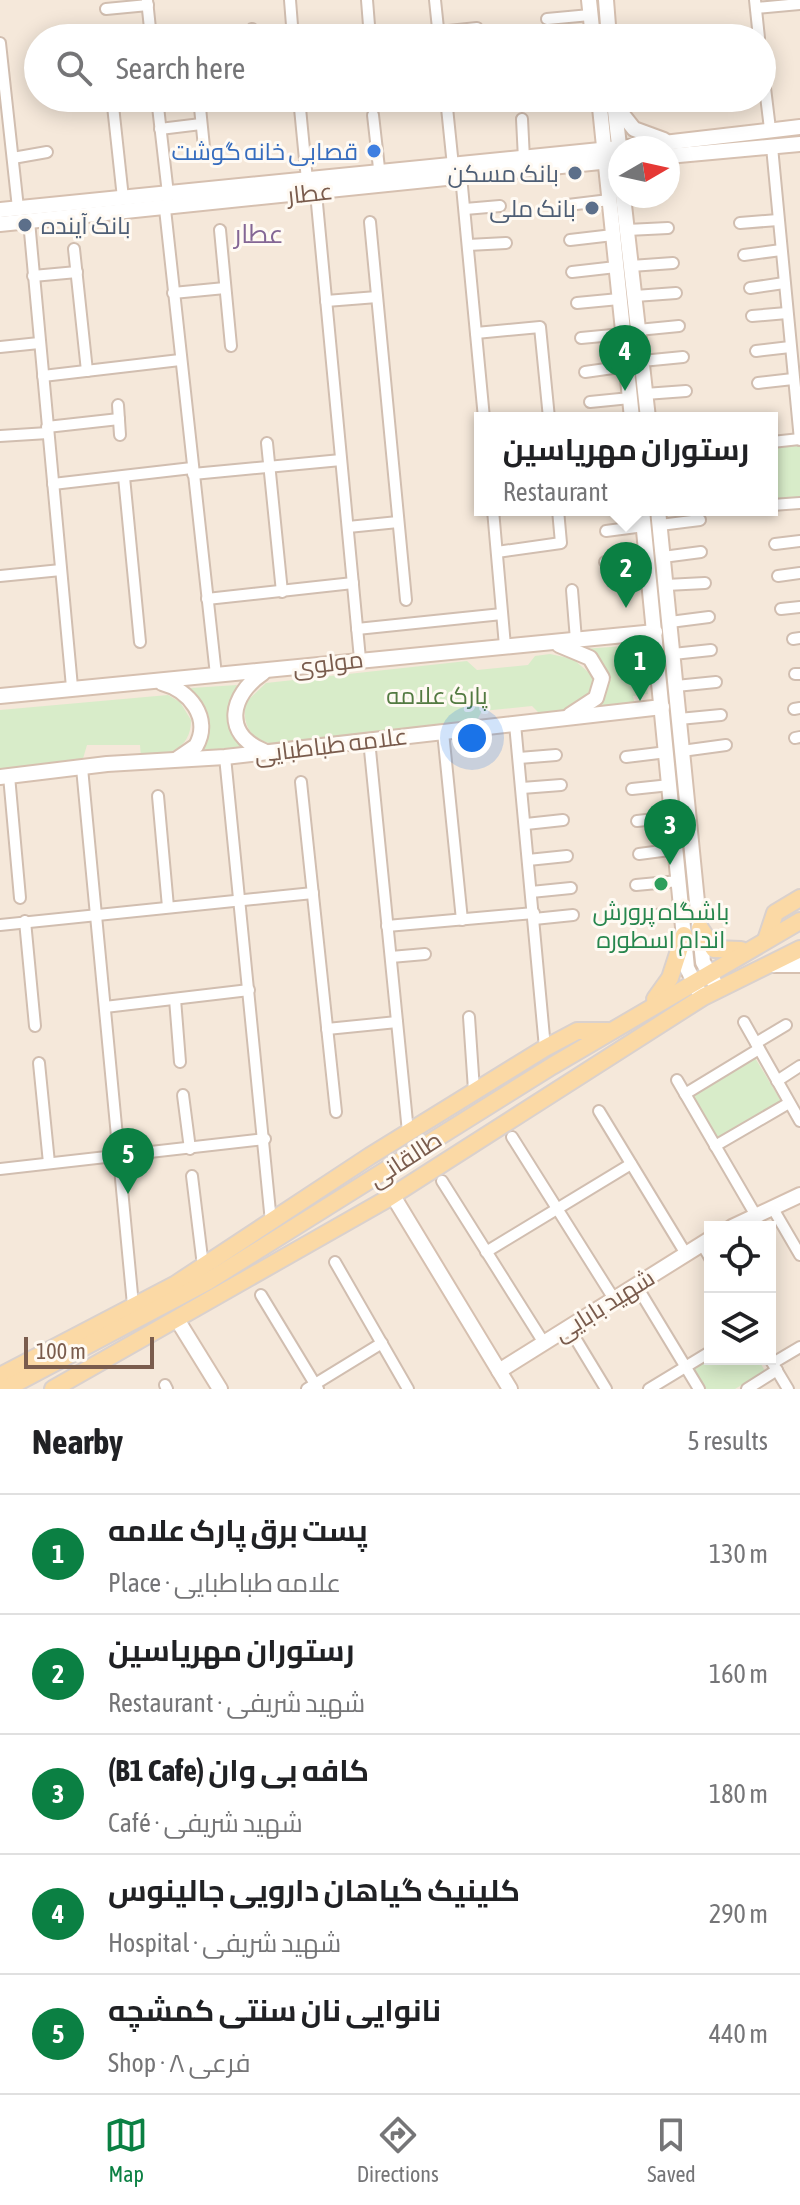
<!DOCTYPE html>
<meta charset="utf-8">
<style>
body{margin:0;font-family:"Asap Condensed",Cairo,sans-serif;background:#f2f2f2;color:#202124}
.controls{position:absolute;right:24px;bottom:24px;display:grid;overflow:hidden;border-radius:0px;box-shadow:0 4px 20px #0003}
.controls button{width:72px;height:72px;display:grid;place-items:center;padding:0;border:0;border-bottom:2px solid #e0e0e0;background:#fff;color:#202124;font:40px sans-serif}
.compass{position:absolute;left:608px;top:136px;width:72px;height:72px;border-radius:50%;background:#fff;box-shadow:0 4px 20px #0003;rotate:81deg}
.scale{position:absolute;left:24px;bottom:20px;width:130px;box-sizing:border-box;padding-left:8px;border:4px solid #7a5c4d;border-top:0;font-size:22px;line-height:28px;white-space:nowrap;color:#7a5c4d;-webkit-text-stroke:6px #fffaf3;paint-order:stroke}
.you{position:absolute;left:472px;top:738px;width:28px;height:28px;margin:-20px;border:6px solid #fff;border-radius:50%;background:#1a73e8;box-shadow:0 0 0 12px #1a73e833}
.badge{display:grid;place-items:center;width:52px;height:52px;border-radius:50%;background:#0b8043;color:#fff;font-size:26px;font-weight:700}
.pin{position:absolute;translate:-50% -66px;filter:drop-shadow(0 2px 4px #0008)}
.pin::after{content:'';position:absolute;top:42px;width:28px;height:24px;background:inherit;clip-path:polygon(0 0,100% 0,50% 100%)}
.popup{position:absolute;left:474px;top:412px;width:304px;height:104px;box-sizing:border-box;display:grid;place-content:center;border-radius:0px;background:#fff;filter:drop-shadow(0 2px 6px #0005);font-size:26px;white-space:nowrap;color:#757577}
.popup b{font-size:30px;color:#202124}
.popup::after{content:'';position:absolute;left:50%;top:100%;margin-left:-16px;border:16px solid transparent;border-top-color:#fff}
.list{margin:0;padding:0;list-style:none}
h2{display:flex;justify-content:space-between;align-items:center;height:104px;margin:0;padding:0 32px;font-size:34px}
h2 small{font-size:26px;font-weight:400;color:#757577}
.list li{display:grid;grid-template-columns:52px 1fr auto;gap:24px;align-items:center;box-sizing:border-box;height:120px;padding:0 32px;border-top:2px solid #e0e0e0}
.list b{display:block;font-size:30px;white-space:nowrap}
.list p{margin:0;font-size:26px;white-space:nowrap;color:#757577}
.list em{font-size:26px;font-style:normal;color:#757577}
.icon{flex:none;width:44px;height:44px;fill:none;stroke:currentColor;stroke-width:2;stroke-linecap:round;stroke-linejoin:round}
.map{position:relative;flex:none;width:800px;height:1389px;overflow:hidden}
.search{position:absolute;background:#fff;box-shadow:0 4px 20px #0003;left:24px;right:24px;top:24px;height:88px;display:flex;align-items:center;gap:20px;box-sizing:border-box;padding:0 28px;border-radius:44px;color:#757577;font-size:30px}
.sheet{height:704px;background:#fff}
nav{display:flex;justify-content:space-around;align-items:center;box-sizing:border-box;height:112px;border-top:2px solid #e0e0e0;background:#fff;font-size:22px;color:#757577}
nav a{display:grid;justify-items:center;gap:4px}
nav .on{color:#0b8043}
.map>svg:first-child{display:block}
.residential{fill:#f5e8da;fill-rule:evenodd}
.green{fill:#d8ecc9}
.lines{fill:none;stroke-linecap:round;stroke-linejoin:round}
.street-casing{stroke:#d1beb0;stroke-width:14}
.secondary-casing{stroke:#d6c0b0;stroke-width:18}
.primary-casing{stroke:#dad1cd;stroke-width:20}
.street{stroke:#fff;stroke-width:10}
.secondary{stroke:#fff;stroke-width:14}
.primary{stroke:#fbd9a5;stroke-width:16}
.shop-dot{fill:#3f7fe0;stroke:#fffaf3;stroke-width:3}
.service-dot{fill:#5c6f8a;stroke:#fffaf3;stroke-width:3}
.leisure-dot{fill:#2e9e5b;stroke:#fffaf3;stroke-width:3}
.labels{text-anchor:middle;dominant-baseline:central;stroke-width:6;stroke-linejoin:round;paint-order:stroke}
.shop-label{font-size:24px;fill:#366cbe;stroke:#fffaf3;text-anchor:end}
.service-label{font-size:24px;fill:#4e5e75;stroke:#fffaf3;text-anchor:end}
.street-label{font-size:24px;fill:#7a5c4d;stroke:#fffaf3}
.park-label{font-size:24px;fill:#537a41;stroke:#fffaf3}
.leisure-label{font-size:24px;fill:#27864d;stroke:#fffaf3}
.neighbourhood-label{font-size:26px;fill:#846695;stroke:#fffaf3}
</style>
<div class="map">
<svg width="800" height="1389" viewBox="0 0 800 1389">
<rect width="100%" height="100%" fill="#fdf6ec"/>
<path class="residential" d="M0 0H800V1389H0ZM38 38H762V98H38ZM620 148H668V196H620ZM480 418H772V510H480ZM710 1227H770V1359H710Z"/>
<g class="green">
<polygon points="800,443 800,499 772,502 772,446"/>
<polygon points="640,645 648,694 633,696 635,707 591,711 603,695 582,649"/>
<path d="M550 654 573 659 594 677 591 693 560 713 542 716 532 706 482 711 476 722 274 744C251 741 241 724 246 702L266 683 467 661 477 670 528 665 535 656Z"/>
<path d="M237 685C226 710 224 727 244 749L198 755 191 688Z"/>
<path d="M168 695 180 702 191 720C191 751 166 755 141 758L140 745H87L82 762 0 772V710Z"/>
<polygon points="754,1056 781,1101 718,1140 691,1094"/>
<polygon points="710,1356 758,1359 765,1371 735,1389 703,1389 690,1368"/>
</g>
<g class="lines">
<defs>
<g id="street">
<polyline points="147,0 151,38"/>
<polyline points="290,0 293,38"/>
<polyline points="367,0 370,38"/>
<polyline points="435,0 439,38"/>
<polyline points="755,0 759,38"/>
<polyline points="756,8 800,4"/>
<polyline points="106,9 148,5"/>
<polyline points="547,19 590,15"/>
<polyline points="252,29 253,38"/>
<polyline points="439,32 477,28"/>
<polyline points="0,43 18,208"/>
<polyline points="762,63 770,129"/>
<polyline points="157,98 168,194"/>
<polyline points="199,98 204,147"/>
<polyline points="299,98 307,180"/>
<polyline points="446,98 453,166"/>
<polyline points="113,106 123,198"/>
<polyline points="373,115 380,177"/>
<polyline points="522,119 524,159"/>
<polyline points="160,129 201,124"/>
<polyline points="772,147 800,440"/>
<polyline points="13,158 47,152"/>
<polyline points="461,176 484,418"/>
<polyline points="316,193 360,659"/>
<polyline points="568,205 609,200"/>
<polyline points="165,209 216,675"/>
<polyline points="465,209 500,206"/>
<polyline points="29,221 72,687"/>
<polyline points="370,222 406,600"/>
<polyline points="740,223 778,220"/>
<polyline points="220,230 231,346"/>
<polyline points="627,230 668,228"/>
<polyline points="570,240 613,235"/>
<polyline points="468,245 506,243"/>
<polyline points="74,249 87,371"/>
<polyline points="744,255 781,250"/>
<polyline points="631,266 673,263"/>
<polyline points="572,272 616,267"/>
<polyline points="33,276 77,272"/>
<polyline points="750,288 784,283"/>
<polyline points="173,293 225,288"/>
<polyline points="635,296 676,293"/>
<polyline points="326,301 377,297"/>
<polyline points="577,303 619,299"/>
<polyline points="752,316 787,313"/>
<polyline points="638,330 679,326"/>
<polyline points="476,333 540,327 549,418"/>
<polyline points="581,338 623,334"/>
<polyline points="0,347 39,343"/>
<polyline points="756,351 790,347"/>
<polyline points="642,361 683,357"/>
<polyline points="585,372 627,366"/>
<polyline points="43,376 180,360"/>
<polyline points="758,383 793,379"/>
<polyline points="645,394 686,391"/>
<polyline points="590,402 630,398"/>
<polyline points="118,405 120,435"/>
<polyline points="47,427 119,419"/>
<polyline points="0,436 48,433"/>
<polyline points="772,442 800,439"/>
<polyline points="267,443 282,592"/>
<polyline points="193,474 341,460"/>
<polyline points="124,477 140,642"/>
<polyline points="53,484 192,468"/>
<polyline points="772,505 800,503"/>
<polyline points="493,510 505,646"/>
<polyline points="660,525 700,520"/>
<polyline points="348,527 398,522"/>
<polyline points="606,531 644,526"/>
<polyline points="775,544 800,541"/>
<polyline points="497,552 561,543 558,510"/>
<polyline points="663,557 701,552"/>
<polyline points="605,562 647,557"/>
<polyline points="0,576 61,570"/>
<polyline points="778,576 800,573"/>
<polyline points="666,585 705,583"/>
<polyline points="572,590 576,640"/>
<polyline points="207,599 353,583"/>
<polyline points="781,609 800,607"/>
<polyline points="670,622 709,617"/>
<polyline points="357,629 502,614"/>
<polyline points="793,639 800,638"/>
<polyline points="673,654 711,650"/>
<polyline points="795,674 800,674"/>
<polyline points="676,686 716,682"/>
<polyline points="794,709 800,708"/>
<polyline points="679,719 721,715"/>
<polyline points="515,724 545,1048"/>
<polyline points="443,732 462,920"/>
<polyline points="795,738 800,737"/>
<polyline points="369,740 408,1132"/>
<polyline points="682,751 726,745"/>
<polyline points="225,757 271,1222"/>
<polyline points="626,757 667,752"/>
<polyline points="519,758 556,755"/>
<polyline points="82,768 133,1305"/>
<polyline points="9,776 20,898"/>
<polyline points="301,782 336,1112"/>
<polyline points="522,788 561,785"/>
<polyline points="632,789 670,785"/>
<polyline points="158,796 168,907"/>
<polyline points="637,821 673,817"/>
<polyline points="526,824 563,820"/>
<polyline points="639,854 677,849"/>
<polyline points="528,860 567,856"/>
<polyline points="636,885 679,881"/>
<polyline points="531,892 571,888"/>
<polyline points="639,917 682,912"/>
<polyline points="534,919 573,915"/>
<polyline points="25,921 35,1026"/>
<polyline points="0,925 313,893"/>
<polyline points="387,926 534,913"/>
<polyline points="391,957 425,954"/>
<polyline points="175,999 180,1062"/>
<polyline points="105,1007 249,990"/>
<polyline points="469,1017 474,1090"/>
<polyline points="744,1022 800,1121"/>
<polyline points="327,1029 397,1022"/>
<polyline points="756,1043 786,1025"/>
<polyline points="39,1063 49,1163"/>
<polyline points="677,1080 755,1214"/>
<polyline points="777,1081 800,1066"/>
<polyline points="685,1094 759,1049"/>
<polyline points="183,1095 190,1149"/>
<polyline points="599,1111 686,1254"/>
<polyline points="512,1137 614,1299"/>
<polyline points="715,1146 789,1103"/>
<polyline points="0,1169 265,1139"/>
<polyline points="192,1176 203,1266"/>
<polyline points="442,1181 544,1343"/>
<polyline points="772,1207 800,1255"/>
<polyline points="702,1244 710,1258"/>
<polyline points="486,1252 631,1164"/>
<polyline points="335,1262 408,1389"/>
<polyline points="636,1285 699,1389"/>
<polyline points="261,1295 318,1389"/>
<polyline points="569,1328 606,1389"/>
<polyline points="770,1359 788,1389"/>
<polyline points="773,1363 800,1347"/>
<polyline points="165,1385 167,1389"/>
<polyline points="307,1389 382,1343"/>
<polyline points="649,1389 710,1352"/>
<polyline points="747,1389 777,1370"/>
</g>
<g id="secondary">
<polyline points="589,0 593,38"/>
<polyline points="606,0 609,38"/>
<polyline points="599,98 632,418"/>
<polyline points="615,105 634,129 664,140"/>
<polyline points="615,111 620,154"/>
<polyline points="621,148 800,127"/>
<polyline points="668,156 800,144"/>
<polyline points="623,196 648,418"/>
<polyline points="0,210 620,148"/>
<polyline points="0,224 620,160"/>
<polyline points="642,510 687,968 699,992"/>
<polyline points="658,510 703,962 718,989"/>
<polyline points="559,645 590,658 602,678 596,698 570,715"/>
<path d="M263 673C230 695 222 734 264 751"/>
<path d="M162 683C189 690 212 718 196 746L177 759"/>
<polyline points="0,696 655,632"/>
<polyline points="0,777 107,764 225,757 662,707"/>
<polyline points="769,965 800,965"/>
<polyline points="393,1196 510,1389"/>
<polyline points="732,1227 800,1195"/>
<polyline points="178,1321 220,1389"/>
<polyline points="499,1371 710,1239"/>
</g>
<g id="primary">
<polyline points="700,928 714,949 741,950"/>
<polyline points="766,940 775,913 800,898"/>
<polyline points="655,999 670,978 684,935"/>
<polyline points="0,1376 176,1284 370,1156 545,1048 577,1031 608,1031"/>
<polyline points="5,1389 207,1282 552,1066 800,921"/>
<polyline points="53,1389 387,1199 703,997 800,949"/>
</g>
</defs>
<use href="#street" class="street-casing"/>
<use href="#secondary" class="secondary-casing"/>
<use href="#primary" class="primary-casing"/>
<use href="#street" class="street"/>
<use href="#secondary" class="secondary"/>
<use href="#primary" class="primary"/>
</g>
<circle class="shop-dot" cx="374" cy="151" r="8"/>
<g class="service-dot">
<circle cx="575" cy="173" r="8"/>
<circle cx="592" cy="208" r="8"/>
<circle cx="25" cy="225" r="8"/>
</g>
<circle class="leisure-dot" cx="661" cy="884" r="8"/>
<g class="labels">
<g class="shop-label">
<text x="358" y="151">قصابی خانه گوشت</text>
</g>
<g class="service-label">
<text x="559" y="173">بانک مسکن</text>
<text x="576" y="208">بانک ملی</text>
<text x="41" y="225" text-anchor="start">بانک آینده</text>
</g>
<g class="street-label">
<text transform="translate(310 193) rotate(-6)">عطار</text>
<text transform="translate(328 663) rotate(-7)">مولوی</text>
<text transform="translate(331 745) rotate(-7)">علامه طباطبایی</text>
<text transform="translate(405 1159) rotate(-33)">طالقانی</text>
<text transform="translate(604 1305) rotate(-32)">شهید بابایی</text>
</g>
<g class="park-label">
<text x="437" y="695">پارک علامه</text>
</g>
<g class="leisure-label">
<text x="661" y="911">باشگاه پرورش<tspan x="661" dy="28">اندام اسطوره</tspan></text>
</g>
<g class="neighbourhood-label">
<text x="259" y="234">عطار</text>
</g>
</g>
</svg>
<div class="controls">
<button><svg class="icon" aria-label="locate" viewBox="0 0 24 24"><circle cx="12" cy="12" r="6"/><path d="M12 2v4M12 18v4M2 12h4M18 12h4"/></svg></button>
<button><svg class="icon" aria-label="layers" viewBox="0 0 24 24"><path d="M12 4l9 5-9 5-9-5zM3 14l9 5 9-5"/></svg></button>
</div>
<svg class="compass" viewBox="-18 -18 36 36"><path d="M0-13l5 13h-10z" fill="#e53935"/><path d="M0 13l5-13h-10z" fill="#757577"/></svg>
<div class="scale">100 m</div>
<div class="you"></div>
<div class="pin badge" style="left:640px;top:701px">1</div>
<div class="pin badge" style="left:626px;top:608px">2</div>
<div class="popup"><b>رستوران مهریاسین</b>Restaurant</div>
<div class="pin badge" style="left:670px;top:865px">3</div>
<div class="pin badge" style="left:625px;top:391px">4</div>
<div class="pin badge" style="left:128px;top:1194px">5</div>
<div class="search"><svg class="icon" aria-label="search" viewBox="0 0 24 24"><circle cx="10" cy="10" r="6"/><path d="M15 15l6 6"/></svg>Search here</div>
</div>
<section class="sheet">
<h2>Nearby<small>5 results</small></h2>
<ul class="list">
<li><span class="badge">1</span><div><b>پست برق پارک علامه</b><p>Place · علامه طباطبایی</p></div><em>130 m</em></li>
<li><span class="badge">2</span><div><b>رستوران مهریاسین</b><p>Restaurant · شهید شریفی</p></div><em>160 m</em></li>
<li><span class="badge">3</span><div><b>(B1 Cafe) کافه بی وان</b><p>Café · شهید شریفی</p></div><em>180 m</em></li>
<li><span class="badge">4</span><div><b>کلینیک گیاهان دارویی جالینوس</b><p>Hospital · شهید شریفی</p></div><em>290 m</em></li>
<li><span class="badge">5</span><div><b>نانوایی نان سنتی کمشچه</b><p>Shop · فرعی ۸</p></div><em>440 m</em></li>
</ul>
</section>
<nav>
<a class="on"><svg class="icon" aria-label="map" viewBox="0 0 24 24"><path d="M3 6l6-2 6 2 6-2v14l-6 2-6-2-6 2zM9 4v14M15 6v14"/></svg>Map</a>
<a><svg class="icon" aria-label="directions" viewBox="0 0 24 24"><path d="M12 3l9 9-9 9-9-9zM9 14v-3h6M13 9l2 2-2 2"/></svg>Directions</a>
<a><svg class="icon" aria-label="saved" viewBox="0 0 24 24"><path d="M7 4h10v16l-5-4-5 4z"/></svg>Saved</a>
</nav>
